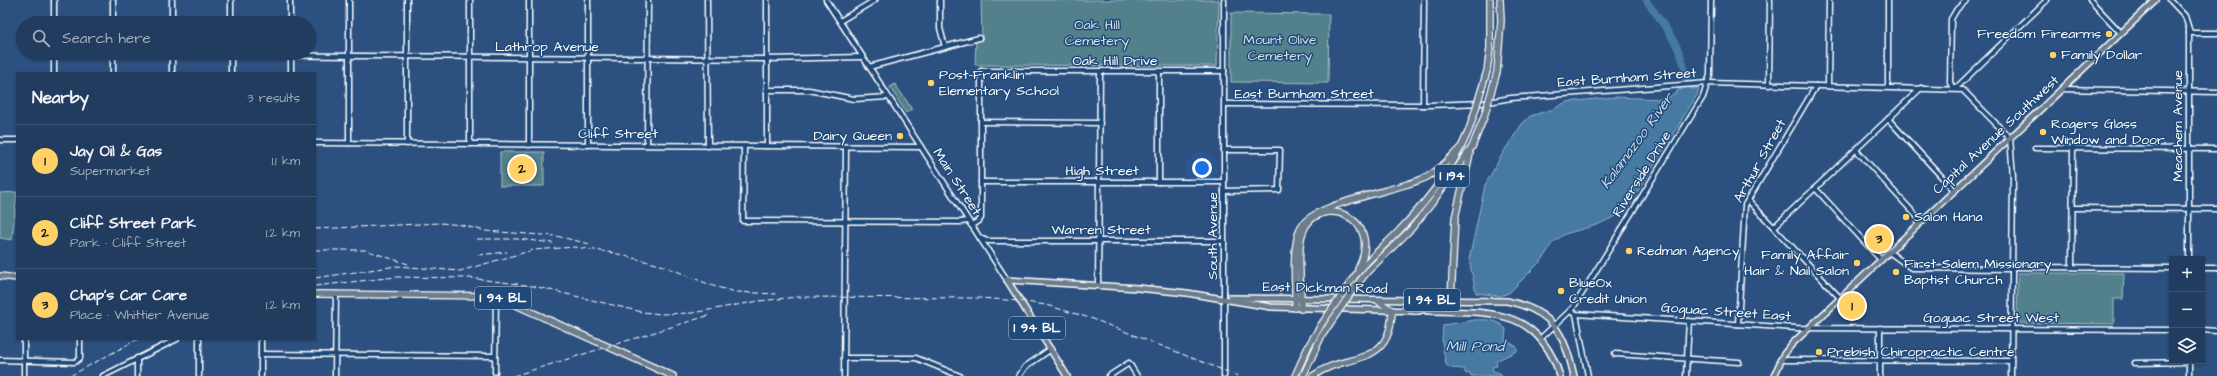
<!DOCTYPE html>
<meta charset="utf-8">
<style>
body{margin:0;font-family:"Architects Daughter",sans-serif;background:#2d4768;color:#f1f3f6}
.controls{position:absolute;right:12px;bottom:12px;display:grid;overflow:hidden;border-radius:0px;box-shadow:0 1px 3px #0004}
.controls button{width:36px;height:36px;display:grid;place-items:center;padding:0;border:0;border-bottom:1px solid #3e5674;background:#213c5f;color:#f1f3f6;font:20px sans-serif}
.you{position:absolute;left:1202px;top:168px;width:14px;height:14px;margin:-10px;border:3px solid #fff;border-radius:50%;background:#1a73e8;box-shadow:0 0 0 6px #1a73e833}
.badge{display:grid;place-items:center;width:26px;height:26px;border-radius:50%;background:#ffd166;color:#111;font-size:13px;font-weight:700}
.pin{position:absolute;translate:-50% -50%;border:2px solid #fff;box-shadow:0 1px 4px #0006}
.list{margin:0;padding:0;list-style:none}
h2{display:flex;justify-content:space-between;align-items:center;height:52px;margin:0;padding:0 16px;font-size:17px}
h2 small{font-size:13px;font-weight:400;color:#a2adbd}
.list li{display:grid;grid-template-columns:26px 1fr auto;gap:12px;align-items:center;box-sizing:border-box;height:72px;padding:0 16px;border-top:1px solid #3e5674}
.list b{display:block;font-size:15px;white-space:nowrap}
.list p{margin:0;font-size:13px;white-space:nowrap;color:#a2adbd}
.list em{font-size:13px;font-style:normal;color:#a2adbd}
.icon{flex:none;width:22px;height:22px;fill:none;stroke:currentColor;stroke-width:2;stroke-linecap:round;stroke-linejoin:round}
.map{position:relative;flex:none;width:2217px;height:376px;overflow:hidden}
.search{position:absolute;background:#213c5f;box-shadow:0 1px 3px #0004;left:16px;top:16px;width:300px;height:44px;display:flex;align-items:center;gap:10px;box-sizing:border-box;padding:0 14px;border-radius:22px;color:#a2adbd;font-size:15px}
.panel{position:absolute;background:#213c5f;box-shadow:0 1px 3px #0004;left:16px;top:72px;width:300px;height:268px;border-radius:0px}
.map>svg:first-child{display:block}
.green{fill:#52818b;stroke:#a8c0c5}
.water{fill:#467aa3;stroke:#90afc8}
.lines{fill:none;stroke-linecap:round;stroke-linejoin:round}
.river{stroke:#467aa3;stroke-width:7}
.minor-casing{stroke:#fff;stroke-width:7}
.major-casing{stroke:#fff;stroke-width:8}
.highway-casing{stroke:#fff;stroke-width:8}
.minor{stroke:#1f4a7a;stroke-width:4}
.major{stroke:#6c7d8c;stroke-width:5}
.highway{stroke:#6c7d8c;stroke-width:5.5}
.rail{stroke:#fff;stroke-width:1;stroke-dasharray:6 3;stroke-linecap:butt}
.highway-bridge-casing{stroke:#fff;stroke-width:8;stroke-linecap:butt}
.highway-bridge{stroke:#6c7d8c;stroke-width:5.5}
.poi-dot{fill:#ffd166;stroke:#1f4a7a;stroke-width:1.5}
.labels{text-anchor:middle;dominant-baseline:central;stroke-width:3;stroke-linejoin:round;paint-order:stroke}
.shield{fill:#1f4a7a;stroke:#bcc9d7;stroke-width:1}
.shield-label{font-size:13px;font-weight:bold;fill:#fff}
.park-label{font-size:14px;fill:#d4e0e2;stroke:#1f4a7a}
.poi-label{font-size:14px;fill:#fff;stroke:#1f4a7a;text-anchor:start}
.street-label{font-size:14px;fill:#fff;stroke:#1f4a7a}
.water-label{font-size:15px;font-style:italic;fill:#d1dee8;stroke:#1f4a7a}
</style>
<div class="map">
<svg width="2217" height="376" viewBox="0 0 2217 376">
<rect width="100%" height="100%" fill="#2c507f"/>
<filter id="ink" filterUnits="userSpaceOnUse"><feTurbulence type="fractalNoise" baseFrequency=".025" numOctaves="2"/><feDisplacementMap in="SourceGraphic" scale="8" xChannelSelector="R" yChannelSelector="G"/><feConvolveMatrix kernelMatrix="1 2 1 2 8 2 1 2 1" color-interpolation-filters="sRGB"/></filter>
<g filter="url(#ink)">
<g class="green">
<polygon points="981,0 1219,0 1217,66 975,65 976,41 982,39"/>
<polygon points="1231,13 1329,14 1328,83 1231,82"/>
<polygon points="895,84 912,109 906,113 890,87"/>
<rect x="500" y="152" width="44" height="34"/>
<polygon points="17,192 12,240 0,238 0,193"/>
<polygon points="2018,273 2124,273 2123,299 2114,299 2114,324 2017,323"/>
</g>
<g class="water">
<polygon points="1699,88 1697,95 1625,212 1597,225 1565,234 1552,243 1543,259 1509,293 1500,296 1476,293 1469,260 1485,185 1504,151 1522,124 1530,116 1554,109 1566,102 1615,97 1663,99 1675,94 1678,90"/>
<path d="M1475 320C1487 319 1498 320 1506 329L1505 340 1517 347V351L1496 361 1497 366 1492 367 1493 371 1500 373 1502 376H1471L1470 373 1466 374 1464 369 1451 368 1446 365 1442 342 1443 325Z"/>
</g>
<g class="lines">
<path class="river" d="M1646 0C1664 26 1686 50 1686 83 1686 88 1687 94 1685 99"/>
<defs>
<g id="minor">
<polyline points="290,0 290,23"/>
<polyline points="588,0 588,145"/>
<polyline points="707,0 708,146"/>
<polyline points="826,0 1007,280"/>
<polyline points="940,0 940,28 945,47"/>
<polyline points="1224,0 1224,376"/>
<polyline points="1967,0 1957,9 1951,19 1950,83 1955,89 2047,0"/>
<polyline points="2090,0 2121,33"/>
<polyline points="2170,0 2185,16 2189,29 2189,259"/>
<polyline points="840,21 875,0"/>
<polyline points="54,23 54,0"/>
<polyline points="113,23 113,0"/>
<polyline points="172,23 172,0"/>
<polyline points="231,23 231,0"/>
<polyline points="2189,33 2217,33"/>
<polyline points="231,55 767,59 863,57"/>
<polyline points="869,67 979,38"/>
<polyline points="54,73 54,53"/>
<polyline points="113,73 113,53"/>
<polyline points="172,73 172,53"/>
<polyline points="231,73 231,53"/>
<polyline points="291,73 291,53"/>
<polyline points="1769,85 1770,0"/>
<polyline points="1828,86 1829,0"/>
<polyline points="1888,87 1888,0"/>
<polyline points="2062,89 2217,92"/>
<polyline points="766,90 809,90 854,99 888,97"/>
<polyline points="1225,104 1429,105 1483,103 1511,98 1708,83 1963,90 2010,138 2013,177 2011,376"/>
<polyline points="1423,105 1424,0"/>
<polyline points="1888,119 1955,191"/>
<polyline points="981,122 1100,123"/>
<polyline points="0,140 17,140"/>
<polyline points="315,143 921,147"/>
<polyline points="349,143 349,0"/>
<polyline points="407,144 407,0"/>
<polyline points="470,144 470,0"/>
<polyline points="529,145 529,0"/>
<polyline points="647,145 648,0"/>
<polyline points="744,146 743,221 961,222 968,221"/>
<polyline points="767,146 767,0"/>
<polyline points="2035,148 2217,149"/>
<polyline points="1856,150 1922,222"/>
<polyline points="981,182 1224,182"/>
<polyline points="1159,182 1159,72"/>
<polyline points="1815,188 1881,260"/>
<polyline points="1224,191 1279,190 1280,150 1224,150"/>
<polyline points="1748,200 1840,298"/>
<polyline points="2073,208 2217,209"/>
<polyline points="971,225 979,221 981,218 981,71 1224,71"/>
<polyline points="1774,227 1921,88"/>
<polyline points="980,238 987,241 1224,241"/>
<polyline points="1889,252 1911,268 2012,269"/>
<polyline points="2012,267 2172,268"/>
<polyline points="2072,267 2073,148"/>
<polyline points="2202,268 2217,268"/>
<polyline points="1098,284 1100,72"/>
<polyline points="1570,311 1576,314 1796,328 2172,330"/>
<polyline points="1576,314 1588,376"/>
<polyline points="1738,324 1745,205 1816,86"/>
<polyline points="2202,330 2217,331"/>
<polyline points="199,339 199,376"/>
<polyline points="1540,339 1573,308 1703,97 1710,75 1711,0"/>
<polyline points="261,354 495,356"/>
<polyline points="1615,354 1739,362"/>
<polyline points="137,358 137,376"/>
<polyline points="844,358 916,358 960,376"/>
<polyline points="0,360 75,362 80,358 80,339"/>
<polyline points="1780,360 2011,361"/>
<polyline points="2135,363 2189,362"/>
<polyline points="495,372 496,296"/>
<polyline points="24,376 24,339"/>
<polyline points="103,376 177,339"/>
<polyline points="261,376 261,339"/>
<polyline points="335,376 336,294"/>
<polyline points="844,376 846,147"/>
<polyline points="1019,376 1025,367 1051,349"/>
<polyline points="1109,376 1129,363 1137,376"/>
<polyline points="1686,376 1689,321"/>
<polyline points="1880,376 1880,328"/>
<polyline points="2189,376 2189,361"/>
</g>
<g id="major">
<polyline points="1007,280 1138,288 1187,293 1271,307 1419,311"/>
<polyline points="1007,280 1067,376"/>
<path d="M1231 298 1507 301C1553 311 1564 332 1574 376"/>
<path d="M1427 311C1487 312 1538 306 1560 376"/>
<polyline points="1774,376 1784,354 1792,344 2156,0"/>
</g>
<g id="highway">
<polyline points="1487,71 1490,48 1490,0"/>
<polyline points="1497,72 1501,21 1500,0"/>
<polyline points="0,276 17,278"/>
<path d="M1348 286C1360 266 1379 251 1396 234 1427 202 1460 161 1473 118"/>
<polyline points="1355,287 1368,271 1411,229 1432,203 1472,147 1484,117"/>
<polyline points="315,294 496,296 673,376"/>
<path d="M1295 308C1296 285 1291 251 1300 229 1309 203 1399 191 1427 177 1440 170 1450 158 1461 147"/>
<path d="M1301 309C1302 288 1296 249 1303 232 1317 193 1386 215 1358 269"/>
<polyline points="1415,311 1444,306 1451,300 1455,218 1470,154"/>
<polyline points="1295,376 1309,345 1321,325"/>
<polyline points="1303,376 1321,337 1329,325"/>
<path d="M1313 376C1346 351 1391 370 1392 310L1378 301"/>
</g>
</defs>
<use href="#minor" class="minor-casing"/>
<use href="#major" class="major-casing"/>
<use href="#highway" class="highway-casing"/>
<use href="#minor" class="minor"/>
<use href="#major" class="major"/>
<use href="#highway" class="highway"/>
<g class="rail">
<polyline points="315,229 440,223 462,225 485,231 556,236 590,244"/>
<polyline points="477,239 518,239 553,243"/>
<polyline points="315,250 365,250 408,264"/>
<polyline points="478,255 507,252"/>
<polyline points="315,278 397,266 460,271 533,250 575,247 614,253 664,266 713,286 736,292 776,294"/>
<polyline points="315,286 396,277 470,278 533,286 642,312 661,314 692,313 759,301 797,297 980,298 1019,301 1046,305 1093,319 1238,376"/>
<polyline points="70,376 138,339"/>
<polyline points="513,376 710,315"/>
</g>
<defs>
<g id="highway-bridge">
<polyline points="1484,117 1497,72"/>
<polyline points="1473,118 1487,71"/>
<polyline points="1321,325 1348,286"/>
<polyline points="1329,325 1355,287"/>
</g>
</defs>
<use href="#highway-bridge" class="highway-bridge-casing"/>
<use href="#highway-bridge" class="highway-bridge"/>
</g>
</g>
<g class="poi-dot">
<circle cx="2109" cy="34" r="4"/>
<circle cx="2053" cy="55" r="4"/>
<circle cx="931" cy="83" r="4"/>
<circle cx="2043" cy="132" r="4"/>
<circle cx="900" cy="136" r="4"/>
<circle cx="1906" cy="217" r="4"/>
<circle cx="1629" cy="251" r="4"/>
<circle cx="1857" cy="263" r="4"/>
<circle cx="1896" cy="272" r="4"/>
<circle cx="1561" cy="291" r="4"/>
<circle cx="1819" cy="352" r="4"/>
</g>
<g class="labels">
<g class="shield">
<rect x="1435" y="165" width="34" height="22" rx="3"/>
<rect x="475" y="287" width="56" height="22" rx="3"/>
<rect x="1404" y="289" width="56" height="22" rx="3"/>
<rect x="1009" y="317" width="56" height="22" rx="3"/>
</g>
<g class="shield-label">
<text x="1452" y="176">I 194</text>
<text x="503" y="298">I 94 BL</text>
<text x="1432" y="300">I 94 BL</text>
<text x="1037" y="328">I 94 BL</text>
</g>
<g class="park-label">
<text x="1097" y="25">Oak Hill<tspan x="1097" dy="16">Cemetery</tspan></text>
<text x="1280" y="40">Mount Olive<tspan x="1280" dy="16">Cemetery</tspan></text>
</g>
<g class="poi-label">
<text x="2101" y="34" text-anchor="end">Freedom Firearms</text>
<text x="2061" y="55">Family Dollar</text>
<text x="939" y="75">Post-Franklin<tspan x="939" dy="16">Elementary School</tspan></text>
<text x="2051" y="124">Rogers Glass<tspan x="2051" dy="16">Window and Door</tspan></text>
<text x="892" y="136" text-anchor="end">Dairy Queen</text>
<text x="1914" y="217">Salon Hana</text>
<text x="1637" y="251">Redman Agency</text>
<text x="1849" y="255" text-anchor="end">Family Affair<tspan x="1849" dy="16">Hair &amp; Nail Salon</tspan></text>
<text x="1904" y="264">First Salem Missionary<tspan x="1904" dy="16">Baptist Church</tspan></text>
<text x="1569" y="283">BlueOx<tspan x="1569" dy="16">Credit Union</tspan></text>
<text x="1827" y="352">Prebish Chiropractic Centre</text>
</g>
<g class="street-label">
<text x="547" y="47">Lathrop Avenue</text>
<text x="1115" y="61">Oak Hill Drive</text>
<text transform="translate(1627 78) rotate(-4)">East Burnham Street</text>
<text x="1304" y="94">East Burnham Street</text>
<text transform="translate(2178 126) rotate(-90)">Meachem Avenue</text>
<text x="618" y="134">Cliff Street</text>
<text transform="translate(1996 135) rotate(-43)">Capital Avenue Southwest</text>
<text transform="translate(1760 161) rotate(-61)">Arthur Street</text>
<text x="1102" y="171">High Street</text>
<text transform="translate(1642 174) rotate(-58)">Riverside Drive</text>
<text transform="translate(957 182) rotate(57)">Main Street</text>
<text x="1101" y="230">Warren Street</text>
<text transform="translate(1213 236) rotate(-90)">South Avenue</text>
<text transform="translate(1325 288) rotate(1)">East Dickman Road</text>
<text transform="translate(1726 312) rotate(4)">Goguac Street East</text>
<text x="1991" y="318">Goguac Street West</text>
</g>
<g class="water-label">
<text transform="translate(1637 141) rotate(-54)">Kalamazoo River</text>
<text x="1475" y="346">Mill Pond</text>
</g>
</g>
</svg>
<div class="controls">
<button>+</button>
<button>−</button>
<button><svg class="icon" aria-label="layers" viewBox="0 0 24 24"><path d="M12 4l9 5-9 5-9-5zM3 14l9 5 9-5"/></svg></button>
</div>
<div class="you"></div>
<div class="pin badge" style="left:1852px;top:306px">1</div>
<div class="pin badge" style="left:522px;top:169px">2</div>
<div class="pin badge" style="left:1879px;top:239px">3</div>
<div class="search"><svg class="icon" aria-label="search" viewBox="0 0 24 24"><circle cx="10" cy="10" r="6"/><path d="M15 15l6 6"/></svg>Search here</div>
<section class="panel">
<h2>Nearby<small>3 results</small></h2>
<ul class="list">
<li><span class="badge">1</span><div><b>Jay Oil &amp; Gas</b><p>Supermarket</p></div><em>1.1 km</em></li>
<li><span class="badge">2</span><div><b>Cliff Street Park</b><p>Park · Cliff Street</p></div><em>1.2 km</em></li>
<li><span class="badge">3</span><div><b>Chap's Car Care</b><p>Place · Whittier Avenue</p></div><em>1.2 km</em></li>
</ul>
</section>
</div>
